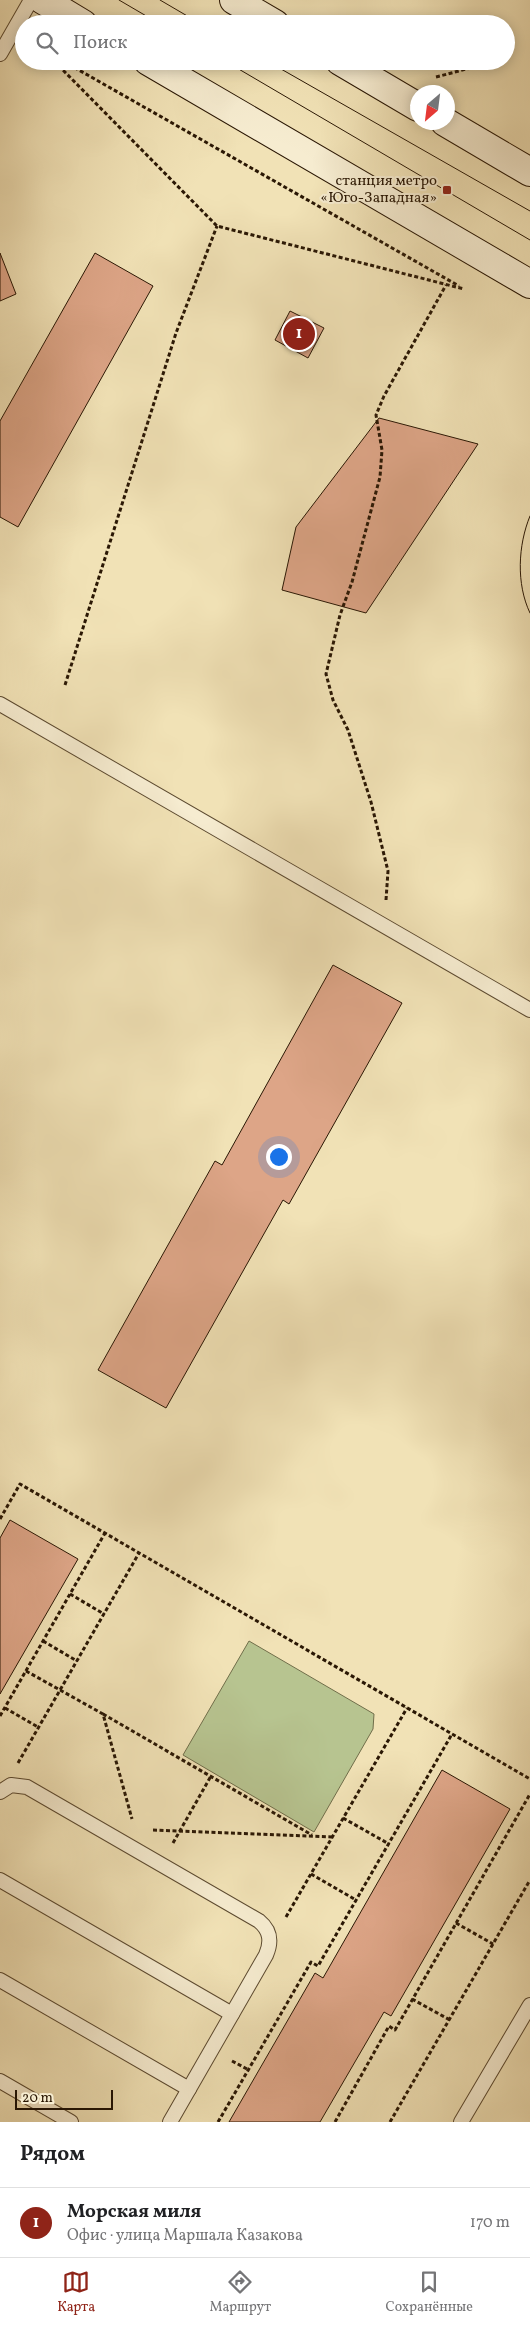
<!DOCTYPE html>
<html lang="ru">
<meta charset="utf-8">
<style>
body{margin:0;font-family:Vollkorn,serif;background:#f2f2f2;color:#202124}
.compass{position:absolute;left:410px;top:85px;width:45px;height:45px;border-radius:50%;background:#fff;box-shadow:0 2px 12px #0003;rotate:208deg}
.scale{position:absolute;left:15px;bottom:12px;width:98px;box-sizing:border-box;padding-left:5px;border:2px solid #2a1704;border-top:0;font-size:14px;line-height:18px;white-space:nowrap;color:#2a1704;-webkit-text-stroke:4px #f6ecd0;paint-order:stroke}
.you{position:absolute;left:278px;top:1156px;width:18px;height:18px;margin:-12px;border:4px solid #fff;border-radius:50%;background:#1a73e8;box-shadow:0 0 0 8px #1a73e833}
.badge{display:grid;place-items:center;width:32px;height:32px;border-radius:50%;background:#8f2418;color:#fff;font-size:16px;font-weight:700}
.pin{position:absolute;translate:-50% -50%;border:2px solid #fff;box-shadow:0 1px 5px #0006}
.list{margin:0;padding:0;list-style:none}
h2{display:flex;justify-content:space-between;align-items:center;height:65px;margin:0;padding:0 20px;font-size:21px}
h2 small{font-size:16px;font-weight:400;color:#757577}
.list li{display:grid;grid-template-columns:32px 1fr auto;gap:15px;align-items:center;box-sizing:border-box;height:70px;padding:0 20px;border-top:1px solid #e0e0e0}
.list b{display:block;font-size:19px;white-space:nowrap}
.list p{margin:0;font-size:16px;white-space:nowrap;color:#757577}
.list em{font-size:16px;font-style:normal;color:#757577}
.icon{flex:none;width:28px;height:28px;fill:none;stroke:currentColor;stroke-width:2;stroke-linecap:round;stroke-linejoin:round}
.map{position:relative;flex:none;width:530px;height:2122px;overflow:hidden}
.search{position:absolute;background:#fff;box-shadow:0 2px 12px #0003;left:15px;right:15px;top:15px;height:55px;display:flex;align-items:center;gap:12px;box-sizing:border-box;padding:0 18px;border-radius:28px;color:#757577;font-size:19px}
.sheet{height:135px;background:#fff}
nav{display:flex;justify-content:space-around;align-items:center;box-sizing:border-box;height:70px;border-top:1px solid #e0e0e0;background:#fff;font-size:14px;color:#757577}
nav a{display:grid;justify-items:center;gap:2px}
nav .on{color:#8f2418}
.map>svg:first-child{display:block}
.green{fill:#b7c490;stroke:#706e4a}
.building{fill:#dda587;stroke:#2a1704}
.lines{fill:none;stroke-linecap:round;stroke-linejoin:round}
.lane-casing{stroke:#5c4a30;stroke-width:16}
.secondary-casing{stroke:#2a1704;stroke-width:30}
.path{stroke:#2a1704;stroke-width:3;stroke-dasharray:4 2.5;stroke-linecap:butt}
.lane{stroke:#f6ecd0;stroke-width:14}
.secondary{stroke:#f6ecd0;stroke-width:28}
.tram{stroke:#2a1704;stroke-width:1}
.poi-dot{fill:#8f2418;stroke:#f6ecd0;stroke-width:2}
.labels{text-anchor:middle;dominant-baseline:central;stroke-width:4;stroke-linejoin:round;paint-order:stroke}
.poi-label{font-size:15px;fill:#2a1704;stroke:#f6ecd0;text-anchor:end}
</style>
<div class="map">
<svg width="530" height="2122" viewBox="0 0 530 2122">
<rect width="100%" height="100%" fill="#f1e2b6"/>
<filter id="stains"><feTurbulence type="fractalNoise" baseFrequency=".004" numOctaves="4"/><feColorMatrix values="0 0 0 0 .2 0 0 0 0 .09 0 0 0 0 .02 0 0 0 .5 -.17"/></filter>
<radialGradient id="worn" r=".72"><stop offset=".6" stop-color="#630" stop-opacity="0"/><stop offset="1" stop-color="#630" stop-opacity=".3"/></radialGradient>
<polygon class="green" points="249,1641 374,1714 373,1729 314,1832 183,1755"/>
<g class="building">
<polygon points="0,253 16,294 0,301"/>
<polygon points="95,253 153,286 18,527 0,517 0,421"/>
<polygon points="290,311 324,328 308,358 275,340"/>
<polygon points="379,418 478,444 366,613 282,590 296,527"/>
<polygon points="333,965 402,1003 289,1204 283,1200 166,1408 98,1370 215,1161 222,1165"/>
<polygon points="10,1520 78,1559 0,1694 0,1538"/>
<polygon points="442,1770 510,1809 391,2016 384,2012 320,2122 229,2122 315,1973 323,1978"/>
</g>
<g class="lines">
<defs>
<g id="lane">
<polyline points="0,54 31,0"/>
<polyline points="0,704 530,1010"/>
<path d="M0 1792 11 1785 27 1787 259 1921C270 1930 272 1941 266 1955L170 2122"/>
<polyline points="0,1880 232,2014"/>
<polyline points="0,1980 189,2089"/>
<polyline points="0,2081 71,2122"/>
<polyline points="461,2122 530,2005"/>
</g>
<g id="secondary">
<polyline points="43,0 83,24"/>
<polyline points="234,0 275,24"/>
<polyline points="148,61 530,284"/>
<polyline points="340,61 418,107"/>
<polyline points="445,122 530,172"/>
</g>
</defs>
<use href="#lane" class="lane-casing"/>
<use href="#secondary" class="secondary-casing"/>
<g class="path">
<polyline points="54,61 217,226 464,289"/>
<polyline points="63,61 459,286"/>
<polyline points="436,77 478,66"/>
<polyline points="65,685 176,333 217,226"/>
<polyline points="386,900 388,871 371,802 348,730 333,700 326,674 340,615 352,582 380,477 382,450 376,415 384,396 446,285"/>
<polyline points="0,1519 20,1484 530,1779"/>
<polyline points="70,1594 104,1614"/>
<polyline points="43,1641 77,1661"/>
<polyline points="26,1671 103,1714 132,1819"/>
<polyline points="5,1708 38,1727"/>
<polyline points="103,1714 312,1835"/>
<polyline points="0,1716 105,1533"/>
<polyline points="18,1763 139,1553"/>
<polyline points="343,1818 389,1844"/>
<polyline points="153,1830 332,1837"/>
<polyline points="173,1843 211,1776"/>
<polyline points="311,1874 356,1900"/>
<polyline points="286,1917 407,1708"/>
<polyline points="456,1923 493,1944"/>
<polyline points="412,1999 450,2020"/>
<polyline points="232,2061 249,2070"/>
<polyline points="218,2122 311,1962 318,1966 452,1734"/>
<polyline points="335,2122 389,2026 395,2030 530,1794"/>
<polyline points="390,2122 530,1880"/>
</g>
<use href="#lane" class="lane"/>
<use href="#secondary" class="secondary"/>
<g class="tram">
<polyline points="119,0 160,24"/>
<polyline points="160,0 201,24"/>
<polyline points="225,61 530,240"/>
<polyline points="267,61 530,211"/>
<path d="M530 516C518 545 516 584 530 613"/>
</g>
</g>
<rect class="poi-dot" x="442" y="185" width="10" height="10" rx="2.5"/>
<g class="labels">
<g class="poi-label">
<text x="437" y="181">станция метро<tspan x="437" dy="17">«Юго-Западная»</tspan></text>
</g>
</g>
<rect width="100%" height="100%" filter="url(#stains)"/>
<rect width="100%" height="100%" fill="url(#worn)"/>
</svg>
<svg class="compass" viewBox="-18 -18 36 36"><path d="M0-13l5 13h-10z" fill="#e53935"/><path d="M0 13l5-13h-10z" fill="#757577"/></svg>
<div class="scale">20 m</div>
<div class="you"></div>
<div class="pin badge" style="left:299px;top:334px">1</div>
<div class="search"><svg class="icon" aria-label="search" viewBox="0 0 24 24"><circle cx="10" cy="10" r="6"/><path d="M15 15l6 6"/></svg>Поиск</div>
</div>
<section class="sheet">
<h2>Рядом<small></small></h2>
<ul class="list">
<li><span class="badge">1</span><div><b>Морская миля</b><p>Офис · улица Маршала Казакова</p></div><em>170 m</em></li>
</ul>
</section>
<nav>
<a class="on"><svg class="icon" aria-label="map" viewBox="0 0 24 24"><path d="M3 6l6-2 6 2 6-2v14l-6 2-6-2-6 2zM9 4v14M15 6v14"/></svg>Карта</a>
<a><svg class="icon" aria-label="directions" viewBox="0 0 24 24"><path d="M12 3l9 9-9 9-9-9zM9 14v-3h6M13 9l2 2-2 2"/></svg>Маршрут</a>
<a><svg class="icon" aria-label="saved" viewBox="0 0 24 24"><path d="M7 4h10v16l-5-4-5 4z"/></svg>Сохранённые</a>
</nav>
